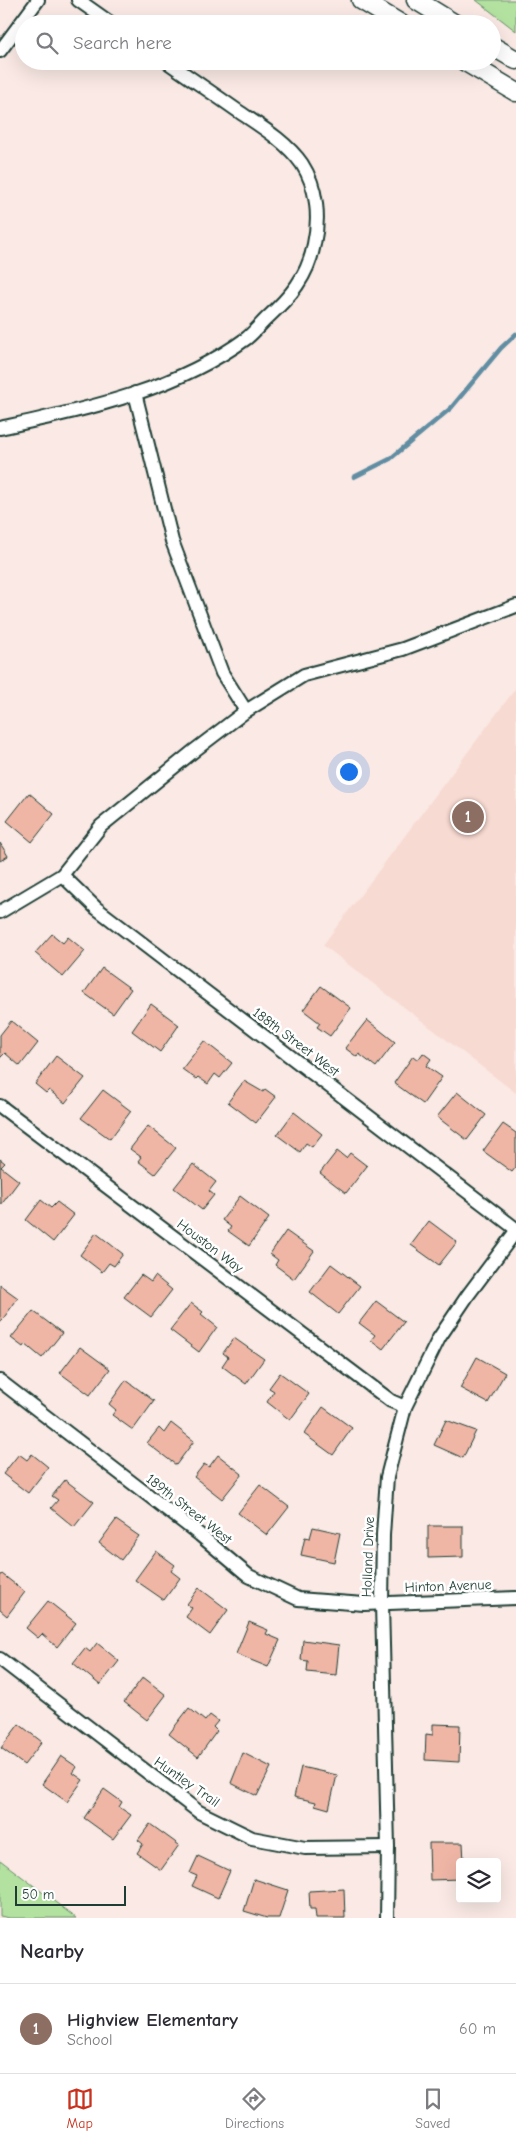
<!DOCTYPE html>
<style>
body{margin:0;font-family:"Comic Neue",sans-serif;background:#f2f2f3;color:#2b2b33}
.controls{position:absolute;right:15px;bottom:15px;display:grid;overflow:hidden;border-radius:5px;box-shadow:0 5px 20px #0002}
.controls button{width:45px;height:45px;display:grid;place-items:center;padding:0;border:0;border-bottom:1px solid #e1e1e2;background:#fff;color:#2b2b33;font:25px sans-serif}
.scale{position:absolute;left:15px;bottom:12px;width:111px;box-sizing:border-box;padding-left:5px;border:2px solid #1f3d34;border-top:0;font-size:14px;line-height:18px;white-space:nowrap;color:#1f3d34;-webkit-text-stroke:4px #fff;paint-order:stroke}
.you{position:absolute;left:348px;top:771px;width:18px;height:18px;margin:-12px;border:4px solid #fff;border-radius:50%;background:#1a73e8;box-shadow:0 0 0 8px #1a73e833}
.badge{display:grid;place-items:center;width:32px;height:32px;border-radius:50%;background:#c8321e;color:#fff;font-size:16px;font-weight:700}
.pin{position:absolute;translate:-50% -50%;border:2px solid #fff;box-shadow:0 1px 5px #0006}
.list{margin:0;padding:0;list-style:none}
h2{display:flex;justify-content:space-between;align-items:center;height:65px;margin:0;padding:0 20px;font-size:21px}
h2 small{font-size:16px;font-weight:400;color:#7c7c81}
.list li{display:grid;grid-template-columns:32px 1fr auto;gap:15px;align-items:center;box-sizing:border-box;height:90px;padding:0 20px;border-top:1px solid #e1e1e2}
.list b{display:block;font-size:19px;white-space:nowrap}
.list p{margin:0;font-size:16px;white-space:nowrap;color:#7c7c81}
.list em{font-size:16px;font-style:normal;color:#7c7c81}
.icon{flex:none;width:28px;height:28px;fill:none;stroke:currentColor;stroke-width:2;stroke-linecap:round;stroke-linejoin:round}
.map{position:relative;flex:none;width:516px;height:1918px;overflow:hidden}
.search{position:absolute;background:#fff;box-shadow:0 5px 20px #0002;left:15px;right:15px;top:15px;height:55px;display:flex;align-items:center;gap:12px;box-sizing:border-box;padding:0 18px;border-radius:28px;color:#7c7c81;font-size:19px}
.sheet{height:155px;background:#fff}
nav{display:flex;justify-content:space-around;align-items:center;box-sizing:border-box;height:70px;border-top:1px solid #e1e1e2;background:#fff;font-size:14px;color:#7c7c81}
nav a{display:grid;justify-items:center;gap:2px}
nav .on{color:#c8321e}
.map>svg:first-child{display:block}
.built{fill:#f7dad1}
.green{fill:#b2e1a0;stroke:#688f6a}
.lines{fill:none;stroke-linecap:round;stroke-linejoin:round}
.stream{stroke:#618da2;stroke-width:4.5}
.building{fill:#efb6a6;stroke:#1f3d34}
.street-casing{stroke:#1f3d34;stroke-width:16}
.secondary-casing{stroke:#1f3d34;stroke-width:21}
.street{stroke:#fff;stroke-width:12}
.secondary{stroke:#fff;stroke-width:18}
.labels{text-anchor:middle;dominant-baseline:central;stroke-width:5;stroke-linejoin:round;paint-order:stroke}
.street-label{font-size:14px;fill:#1f3d34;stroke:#fff}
</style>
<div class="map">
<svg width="516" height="1918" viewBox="0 0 516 1918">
<rect width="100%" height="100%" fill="#fae9e4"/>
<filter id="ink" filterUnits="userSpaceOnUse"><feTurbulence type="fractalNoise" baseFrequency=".02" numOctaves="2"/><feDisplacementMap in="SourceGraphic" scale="10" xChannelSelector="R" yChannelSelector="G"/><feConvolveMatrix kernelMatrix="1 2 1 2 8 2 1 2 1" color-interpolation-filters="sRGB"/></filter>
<g filter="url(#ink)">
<polygon class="built" points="516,688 516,1093 323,945"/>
<g class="green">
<polygon points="476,0 516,0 516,31"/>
<polygon points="0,1860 76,1918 10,1918 0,1916"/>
</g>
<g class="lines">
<polyline class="stream" points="354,477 390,459 451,408 501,348 516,334"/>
</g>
<g class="building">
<polygon points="29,793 54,814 32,842 7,821"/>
<polygon points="0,843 8,856 0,861"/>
<polygon points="52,934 63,943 68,937 85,951 63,977 35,953"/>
<polygon points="102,968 131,989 113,1014 84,993"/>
<polygon points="321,986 351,1008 330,1036 317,1027 320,1023 303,1010"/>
<polygon points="151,1004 179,1025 160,1052 132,1031"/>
<polygon points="367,1020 395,1042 376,1067 359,1054 357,1057 345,1048"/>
<polygon points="11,1021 38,1043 20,1066 5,1053 0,1058 0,1035"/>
<polygon points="204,1041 232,1063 220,1078 215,1074 208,1084 198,1077 196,1079 182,1069"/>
<polygon points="423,1053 431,1059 426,1066 442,1077 423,1104 394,1083 413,1056 418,1060"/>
<polygon points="56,1056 85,1078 65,1103 49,1090 46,1093 35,1084"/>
<polygon points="244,1081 263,1092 265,1089 276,1097 256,1123 228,1102"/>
<polygon points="103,1090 131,1111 110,1139 81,1118"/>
<polygon points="457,1092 486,1115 467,1140 437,1117"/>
<polygon points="294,1112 322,1134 312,1147 306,1143 300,1152 277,1135"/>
<polygon points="503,1124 516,1133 516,1167 512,1172 483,1151"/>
<polygon points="148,1126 176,1148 155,1174 138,1161 141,1157 130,1149"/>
<polygon points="337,1151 346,1158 350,1153 367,1166 346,1193 320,1173"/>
<polygon points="0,1159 5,1163 1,1167 19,1181 1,1205"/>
<polygon points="193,1164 216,1182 209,1191 214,1195 202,1210 174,1188"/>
<polygon points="240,1196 269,1218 249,1246 228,1231 231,1227 222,1220"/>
<polygon points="41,1200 51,1208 57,1202 74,1215 53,1242 26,1220"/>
<polygon points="429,1221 457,1242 439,1265 411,1245"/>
<polygon points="286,1231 314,1251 294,1279 275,1265 278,1260 270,1254"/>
<polygon points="96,1233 123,1254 114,1266 109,1263 102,1272 80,1255"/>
<polygon points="331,1264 360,1286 338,1314 310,1292"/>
<polygon points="141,1275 151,1282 155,1276 172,1290 151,1317 124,1297"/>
<polygon points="0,1285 18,1298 0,1323"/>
<polygon points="376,1301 404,1322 383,1349 371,1340 375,1335 359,1323"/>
<polygon points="191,1303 203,1312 201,1314 217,1327 199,1352 170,1330"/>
<polygon points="33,1311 62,1333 42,1358 25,1344 23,1347 11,1338"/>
<polygon points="234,1338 264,1359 246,1384 222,1366 228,1357 223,1353"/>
<polygon points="80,1347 110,1369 90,1395 60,1373"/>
<polygon points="477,1357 505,1373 488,1403 460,1388"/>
<polygon points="280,1373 309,1394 290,1420 267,1402 274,1391 269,1388"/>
<polygon points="126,1380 154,1401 133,1430 112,1415 116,1410 109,1404"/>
<polygon points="323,1407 352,1428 333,1455 304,1434"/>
<polygon points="446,1420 476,1431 463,1458 434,1445"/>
<polygon points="171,1423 194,1441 176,1465 147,1443 159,1428 164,1433"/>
<polygon points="19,1454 27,1460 32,1454 48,1467 28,1493 3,1474"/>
<polygon points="218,1455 242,1474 222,1499 194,1477 204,1464 209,1467"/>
<polygon points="65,1480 94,1502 74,1527 51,1508 58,1500 52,1496"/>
<polygon points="260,1485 289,1507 267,1535 238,1513"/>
<polygon points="116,1520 139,1536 121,1560 99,1543"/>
<polygon points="428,1526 463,1526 463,1557 428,1558"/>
<polygon points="313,1527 340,1533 334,1562 301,1555 305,1537 310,1538"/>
<polygon points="156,1551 175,1565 171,1571 180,1578 164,1600 135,1580"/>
<polygon points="2,1574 25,1592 7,1616 0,1610 0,1577"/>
<polygon points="199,1588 228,1610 210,1635 186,1617 192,1608 187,1604"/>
<polygon points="48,1601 76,1623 57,1647 42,1634 38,1638 26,1628"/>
<polygon points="249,1622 268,1630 266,1634 280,1640 268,1667 236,1654"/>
<polygon points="303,1640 339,1645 336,1675 307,1672 308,1661 301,1660"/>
<polygon points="97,1643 119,1661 100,1685 73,1663 85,1648 90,1652"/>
<polygon points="143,1677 166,1695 147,1720 124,1702"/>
<polygon points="189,1708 205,1721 210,1715 218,1721 213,1727 217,1731 198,1757 169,1734"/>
<polygon points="19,1724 42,1742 24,1765 1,1748"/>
<polygon points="433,1724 460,1725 459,1762 425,1760 426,1734 433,1735"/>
<polygon points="243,1753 271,1767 257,1796 231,1783"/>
<polygon points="61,1756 77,1767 73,1773 83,1780 67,1802 42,1784"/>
<polygon points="301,1767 337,1775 329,1809 315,1805 316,1802 294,1797"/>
<polygon points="104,1789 122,1802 119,1807 131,1815 113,1839 84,1818"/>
<polygon points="150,1824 179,1845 161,1870 137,1853 143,1844 138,1840"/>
<polygon points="429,1843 463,1843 464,1862 460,1862 460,1879 430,1880"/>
<polygon points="198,1856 230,1871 218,1898 192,1886 197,1876 190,1873"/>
<polygon points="254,1879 288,1890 279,1918 267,1918 244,1911"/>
<polygon points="344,1889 345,1918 316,1918 315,1909 310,1909 309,1891"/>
</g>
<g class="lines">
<defs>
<g id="street">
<polyline points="78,0 112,24"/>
<polyline points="0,51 38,0"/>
<polyline points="135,393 172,541 222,673 246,711"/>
<path d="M0 428C86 409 175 391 247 338 254 332 260 325 266 319 290 297 308 277 314 244 320 217 317 187 302 164 286 141 260 126 238 111 214 94 190 78 166 61"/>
<polyline points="62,875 96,908 516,1229"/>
<polyline points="0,912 62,875 101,826 195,750 246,711 304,675 403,649 516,606"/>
<polyline points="0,1106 391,1401 405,1407"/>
<polyline points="0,1381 200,1535 249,1576 298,1599 364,1604 516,1598"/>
<polyline points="0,1659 199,1812 252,1838 305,1848 388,1847"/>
<polyline points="387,1918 388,1847 382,1604 383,1535 387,1477 405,1407 439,1338 468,1295 516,1231"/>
</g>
<g id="secondary">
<polyline points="361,0 401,24"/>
<polyline points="416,0 455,24"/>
<polyline points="492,46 516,60"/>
<polyline points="464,61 516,92"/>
</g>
</defs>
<use href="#street" class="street-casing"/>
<use href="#secondary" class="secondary-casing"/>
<use href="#street" class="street"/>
<use href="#secondary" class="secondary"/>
</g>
</g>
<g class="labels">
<g class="street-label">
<text transform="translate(296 1042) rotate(37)">188th Street West</text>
<text transform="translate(210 1246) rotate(37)">Houston Way</text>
<text transform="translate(189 1509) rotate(38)">189th Street West</text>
<text transform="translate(368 1557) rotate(-88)">Holland Drive</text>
<text transform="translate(448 1586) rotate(-2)">Hinton Avenue</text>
<text transform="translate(187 1782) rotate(35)">Huntley Trail</text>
</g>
</g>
</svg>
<div class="controls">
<button><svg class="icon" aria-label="layers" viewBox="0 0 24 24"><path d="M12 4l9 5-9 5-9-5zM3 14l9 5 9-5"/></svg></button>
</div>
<div class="scale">50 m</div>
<div class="you"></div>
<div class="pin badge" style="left:468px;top:817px;background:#8d6e63">1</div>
<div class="search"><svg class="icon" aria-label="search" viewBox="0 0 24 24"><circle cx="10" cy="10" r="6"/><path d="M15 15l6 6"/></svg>Search here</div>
</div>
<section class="sheet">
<h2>Nearby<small></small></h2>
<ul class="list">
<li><span class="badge" style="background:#8d6e63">1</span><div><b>Highview Elementary</b><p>School</p></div><em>60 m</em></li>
</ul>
</section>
<nav>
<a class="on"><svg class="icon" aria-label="map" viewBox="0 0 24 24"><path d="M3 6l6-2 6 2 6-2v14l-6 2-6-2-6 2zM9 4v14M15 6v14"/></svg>Map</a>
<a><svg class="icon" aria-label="directions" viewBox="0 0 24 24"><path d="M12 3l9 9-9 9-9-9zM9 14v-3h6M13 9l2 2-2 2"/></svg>Directions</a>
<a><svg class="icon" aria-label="saved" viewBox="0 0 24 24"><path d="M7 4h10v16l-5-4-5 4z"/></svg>Saved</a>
</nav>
